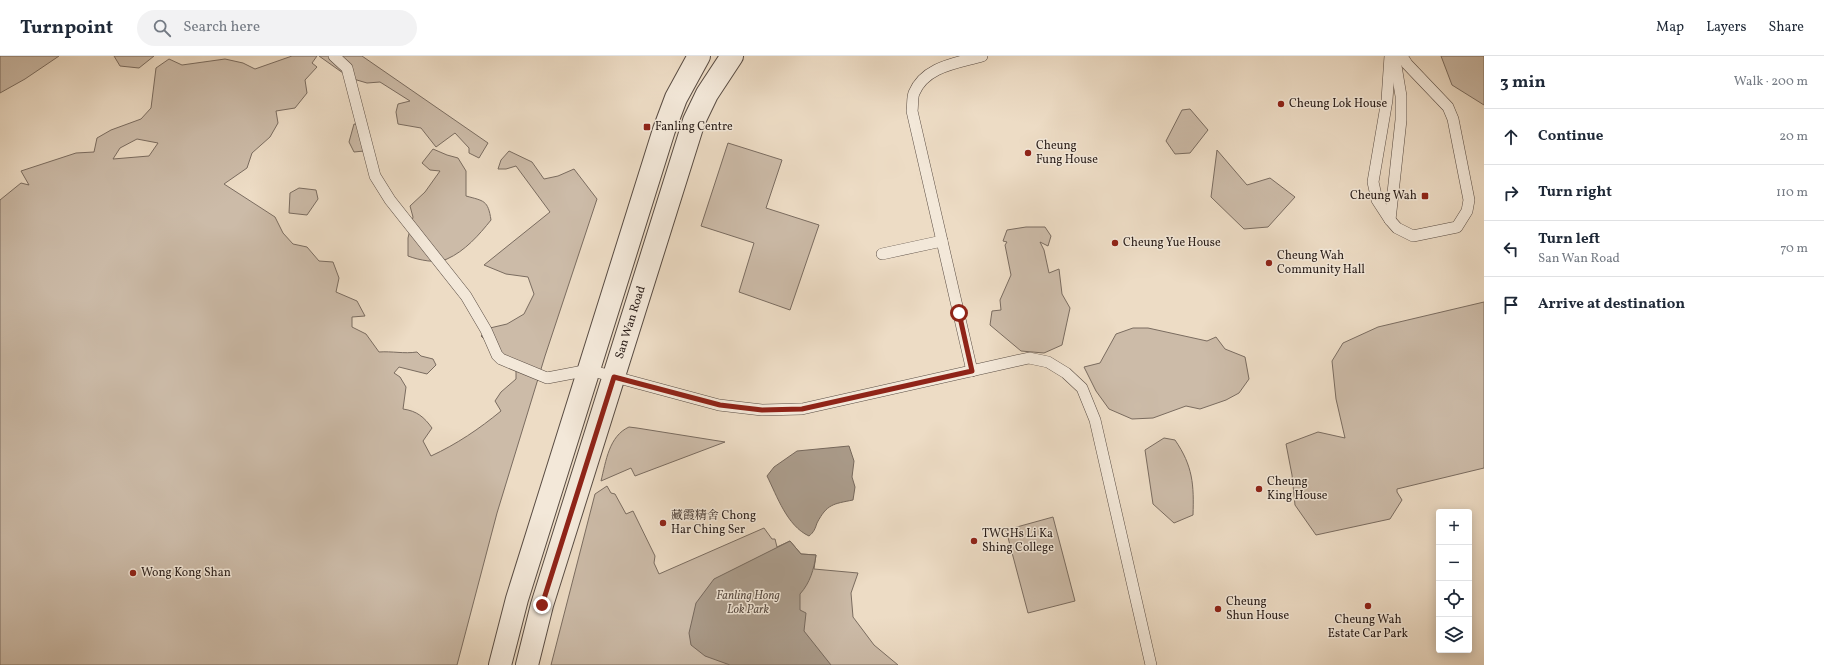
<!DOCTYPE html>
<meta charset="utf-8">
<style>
body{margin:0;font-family:Vollkorn,"Noto Serif TC",serif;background:#f2f2f3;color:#1f2937}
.controls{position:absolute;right:12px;bottom:12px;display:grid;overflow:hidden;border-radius:4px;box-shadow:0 2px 10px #0003}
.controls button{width:36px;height:36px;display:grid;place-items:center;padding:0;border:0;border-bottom:1px solid #e0e1e3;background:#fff;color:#1f2937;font:20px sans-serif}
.stop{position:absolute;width:12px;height:12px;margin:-9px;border:3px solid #8f2418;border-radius:50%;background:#fff}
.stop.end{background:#8f2418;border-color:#fff;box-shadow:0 1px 4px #0008}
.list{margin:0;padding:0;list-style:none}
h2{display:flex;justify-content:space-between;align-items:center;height:52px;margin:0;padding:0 16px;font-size:17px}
h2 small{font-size:13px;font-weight:400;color:#747a83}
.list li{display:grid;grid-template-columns:26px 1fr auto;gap:12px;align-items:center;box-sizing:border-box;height:56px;padding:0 16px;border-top:1px solid #e0e1e3}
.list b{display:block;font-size:15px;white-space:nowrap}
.list p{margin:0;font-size:13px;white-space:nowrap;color:#747a83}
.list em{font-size:13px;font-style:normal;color:#747a83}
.icon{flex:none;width:22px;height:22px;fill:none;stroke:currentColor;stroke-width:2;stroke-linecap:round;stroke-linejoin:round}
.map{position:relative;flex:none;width:1484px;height:609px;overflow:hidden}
header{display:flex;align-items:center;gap:24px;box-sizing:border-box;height:56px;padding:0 20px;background:#fff;border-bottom:1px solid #e0e1e3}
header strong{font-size:19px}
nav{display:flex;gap:22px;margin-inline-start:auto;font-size:14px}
.search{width:280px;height:36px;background:#f2f2f3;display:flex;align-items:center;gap:10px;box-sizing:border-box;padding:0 14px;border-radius:22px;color:#747a83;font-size:15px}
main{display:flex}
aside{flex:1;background:#fff}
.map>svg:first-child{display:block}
.green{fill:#ccbba8;stroke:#7a6c60;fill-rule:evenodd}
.water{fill:#aa9b8a;stroke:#76685c}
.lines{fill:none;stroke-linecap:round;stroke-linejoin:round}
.service-casing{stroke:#594c43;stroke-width:12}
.tertiary-casing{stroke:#594c43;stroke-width:24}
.service{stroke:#f3e8d9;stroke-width:11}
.tertiary{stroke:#f3e8d9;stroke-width:22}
.route{stroke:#8f2418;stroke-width:5}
.poi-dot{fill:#8f2418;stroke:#f3e8d9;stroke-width:1.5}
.labels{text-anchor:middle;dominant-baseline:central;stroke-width:3;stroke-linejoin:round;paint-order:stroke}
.poi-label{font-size:12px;fill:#281c18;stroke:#f3e8d9;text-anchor:start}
.street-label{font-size:12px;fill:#281c18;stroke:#f3e8d9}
.park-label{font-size:12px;font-style:italic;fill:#594c43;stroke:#f3e8d9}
</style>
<header>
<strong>Turnpoint</strong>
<div class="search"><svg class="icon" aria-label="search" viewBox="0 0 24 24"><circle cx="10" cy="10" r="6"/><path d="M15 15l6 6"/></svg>Search here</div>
<nav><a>Map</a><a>Layers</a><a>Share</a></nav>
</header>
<main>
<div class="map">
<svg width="1484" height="609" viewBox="0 0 1484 609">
<rect width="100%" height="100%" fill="#eddcc5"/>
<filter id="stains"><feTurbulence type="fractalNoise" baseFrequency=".005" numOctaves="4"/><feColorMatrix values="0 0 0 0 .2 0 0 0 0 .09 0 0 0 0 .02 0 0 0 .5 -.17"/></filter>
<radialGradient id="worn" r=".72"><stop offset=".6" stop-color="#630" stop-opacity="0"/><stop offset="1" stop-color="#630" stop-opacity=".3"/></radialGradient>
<g class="green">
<polygon points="0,0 59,0 25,23 0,37"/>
<polygon points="114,0 154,0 139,12 120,10"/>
<path d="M292 0H317L312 7 317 11 305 24 307 37 295 52 276 55 278 67 270 81 252 97 247 112 224 128 275 161 283 177 293 188 307 191 319 205 333 206 339 222 336 236 357 245 365 260 352 261V271L366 278 379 296C392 295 404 298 417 296L421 300 433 303 436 309 427 318 399 311 394 317 400 321 406 331 403 353C417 355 424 361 432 372L423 385 431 400C457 388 479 373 501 355L495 345 501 336 516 323V315L481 280 490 272 507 268 524 258 534 238 528 221 506 218 484 209 550 156 516 110 506 113H498L501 104 509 95 532 106 544 123 558 120 574 113 597 143 545 300 497 457 457 609H0V144L21 127 29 129 21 115 76 97 94 96 97 82 111 74 141 63 151 52 156 12 169 3 182 9 225 3 243 7 255 13ZM137 83 158 87 149 100 113 103 120 92Z"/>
<polygon points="319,0 362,0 488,87 479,102 469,97 469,92 455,77 436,91 421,72 398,68 396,56 398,48 410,45 380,26 367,27 350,22"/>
<polygon points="1441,0 1484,0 1484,49 1452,29"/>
<polygon points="1190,53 1208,74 1190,97 1175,98 1166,85 1182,54"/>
<polygon points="354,68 364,69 364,95 354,96 349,86"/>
<polygon points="728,87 782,104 766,152 819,169 790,254 739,236 754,187 701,170"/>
<path d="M433 93 447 99 458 102 466 115V140C484 145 488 144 491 164 479 179 465 195 447 203 438 208 418 204 408 200V182L413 161 410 150 425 136 440 115 430 114 422 107Z"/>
<polygon points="1217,94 1247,129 1270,122 1295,141 1268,171 1244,173 1211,141"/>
<polygon points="299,132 316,134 318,143 307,159 289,157 290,137"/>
<polygon points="1026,171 1045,171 1051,180 1048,190 1040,186 1044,194 1049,217 1059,213 1062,238 1070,252 1062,289 1044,297 1021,295 990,269 992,255 1001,254 1000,244 1011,219 1005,189 1007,186 1003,185 1007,174"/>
<polygon points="1484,246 1484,412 1397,433 1397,436 1402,444 1390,463 1316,479 1295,449 1292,419 1286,388 1318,376 1345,382 1336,343 1332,305 1343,287 1378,271"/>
<polygon points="1133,272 1148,272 1207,285 1216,281 1225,293 1245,301 1249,323 1239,337 1226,344 1200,353 1186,350 1153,362 1132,363 1109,353 1096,335 1084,311 1100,307 1116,278"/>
<path d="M629 371 637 372 725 386 635 420 631 412 601 425C606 405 609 380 629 371Z"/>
<path d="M1164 382 1175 384C1193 410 1194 429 1193 459L1174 467 1153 448 1145 394Z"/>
<polygon points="607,430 611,437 615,438 626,458 633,455 655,500 654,507 659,518 764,472 772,483 775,483 777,491 790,485 801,498 816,499 814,513 858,517 851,537 853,561 874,589 898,609 551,609 595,438"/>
<polygon points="1053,461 1075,545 1028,557 1006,474"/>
</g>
<g class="water">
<path d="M849 390 854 405 852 421 855 431 853 444C833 448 827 448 817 467 815 473 814 476 809 480 787 470 777 440 767 420L774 411 797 395Z"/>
<path d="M790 485 801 498 816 499C814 513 810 527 800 538V554L806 557 804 575 831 609H730L705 600 691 589 689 577 696 547 714 523Z"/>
</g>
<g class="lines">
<defs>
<g id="service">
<polyline points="334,0 347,12 375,120 390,144 466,240 486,274 497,299 501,303 547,322 589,314 719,349 762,354 802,353 1029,302 1048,306 1066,317 1082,332 1095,364 1151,609"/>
<polyline points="1390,0 1387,44 1373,126 1377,144 1390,164 1397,172 1413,180 1457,171 1467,155 1469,144 1453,63 1448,51 1407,8 1402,0"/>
<polyline points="1390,164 1401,64 1401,40 1395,4"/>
<polyline points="882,198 942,185"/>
<path d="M972 315 912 55C913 49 912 42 914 37 925 10 958 7 982 0"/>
</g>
<g id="tertiary">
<polyline points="500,609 517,543 664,74 676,42 699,0"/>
<path id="s1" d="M527 609 542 549 694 65 707 38 732 0"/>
</g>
</defs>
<use href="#service" class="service-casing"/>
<use href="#tertiary" class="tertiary-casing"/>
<use href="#service" class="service"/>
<use href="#tertiary" class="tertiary"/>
</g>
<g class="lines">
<polyline class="route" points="542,549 614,321 720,349 762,354 802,353 972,315 959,257"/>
</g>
<g class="poi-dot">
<circle cx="1281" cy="48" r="4"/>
<rect x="643" y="67" width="8" height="8" rx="2"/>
<circle cx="1028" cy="97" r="4"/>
<rect x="1421" y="136" width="8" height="8" rx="2"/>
<circle cx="1115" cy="187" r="4"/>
<circle cx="1269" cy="207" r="4"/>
<circle cx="1259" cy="433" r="4"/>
<circle cx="663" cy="467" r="4"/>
<circle cx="974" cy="485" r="4"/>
<circle cx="133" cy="517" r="4"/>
<circle cx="1368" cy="550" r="4"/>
<circle cx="1218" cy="553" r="4"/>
</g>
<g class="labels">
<g class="poi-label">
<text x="1289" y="48">Cheung Lok House</text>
<text x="655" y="71">Fanling Centre</text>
<text x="1036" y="90">Cheung<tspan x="1036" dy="14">Fung House</tspan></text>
<text x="1417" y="140" text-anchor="end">Cheung Wah</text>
<text x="1123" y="187">Cheung Yue House</text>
<text x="1277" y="200">Cheung Wah<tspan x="1277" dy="14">Community Hall</tspan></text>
<text x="1267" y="426">Cheung<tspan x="1267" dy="14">King House</tspan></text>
<text x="671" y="460">藏霞精舍 Chong<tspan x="671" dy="14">Har Ching Ser</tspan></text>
<text x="982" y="478">TWGHs Li Ka<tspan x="982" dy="14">Shing College</tspan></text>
<text x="141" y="517">Wong Kong Shan</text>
<text x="1226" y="546">Cheung<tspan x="1226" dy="14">Shun House</tspan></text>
<text x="1368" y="564" text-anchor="middle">Cheung Wah<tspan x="1368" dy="14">Estate Car Park</tspan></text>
</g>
<g class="street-label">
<text stroke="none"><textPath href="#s1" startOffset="358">San Wan Road</textPath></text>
</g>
<g class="park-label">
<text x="748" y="540">Fanling Hong<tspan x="748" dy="14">Lok Park</tspan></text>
</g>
</g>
<rect width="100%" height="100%" filter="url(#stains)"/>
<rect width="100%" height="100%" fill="url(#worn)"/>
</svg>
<div class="controls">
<button>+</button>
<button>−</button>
<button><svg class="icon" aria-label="locate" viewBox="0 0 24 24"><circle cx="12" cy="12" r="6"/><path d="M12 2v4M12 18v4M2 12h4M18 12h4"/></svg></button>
<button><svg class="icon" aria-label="layers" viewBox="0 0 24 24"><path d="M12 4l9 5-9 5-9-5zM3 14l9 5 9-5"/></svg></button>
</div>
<div class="stop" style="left:959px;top:257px"></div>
<div class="stop end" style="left:542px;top:549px"></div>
</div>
<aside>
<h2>3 min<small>Walk · 200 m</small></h2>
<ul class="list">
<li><svg class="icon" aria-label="ahead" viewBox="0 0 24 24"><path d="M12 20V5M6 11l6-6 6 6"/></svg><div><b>Continue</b></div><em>20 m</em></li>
<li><svg class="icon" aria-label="right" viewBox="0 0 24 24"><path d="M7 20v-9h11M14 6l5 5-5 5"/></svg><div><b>Turn right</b></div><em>110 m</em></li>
<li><svg class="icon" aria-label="left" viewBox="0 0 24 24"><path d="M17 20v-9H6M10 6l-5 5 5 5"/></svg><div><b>Turn left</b><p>San Wan Road</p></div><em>70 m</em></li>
<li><svg class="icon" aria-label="arrive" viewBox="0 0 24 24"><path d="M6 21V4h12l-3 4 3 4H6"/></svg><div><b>Arrive at destination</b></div></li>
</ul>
</aside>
</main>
